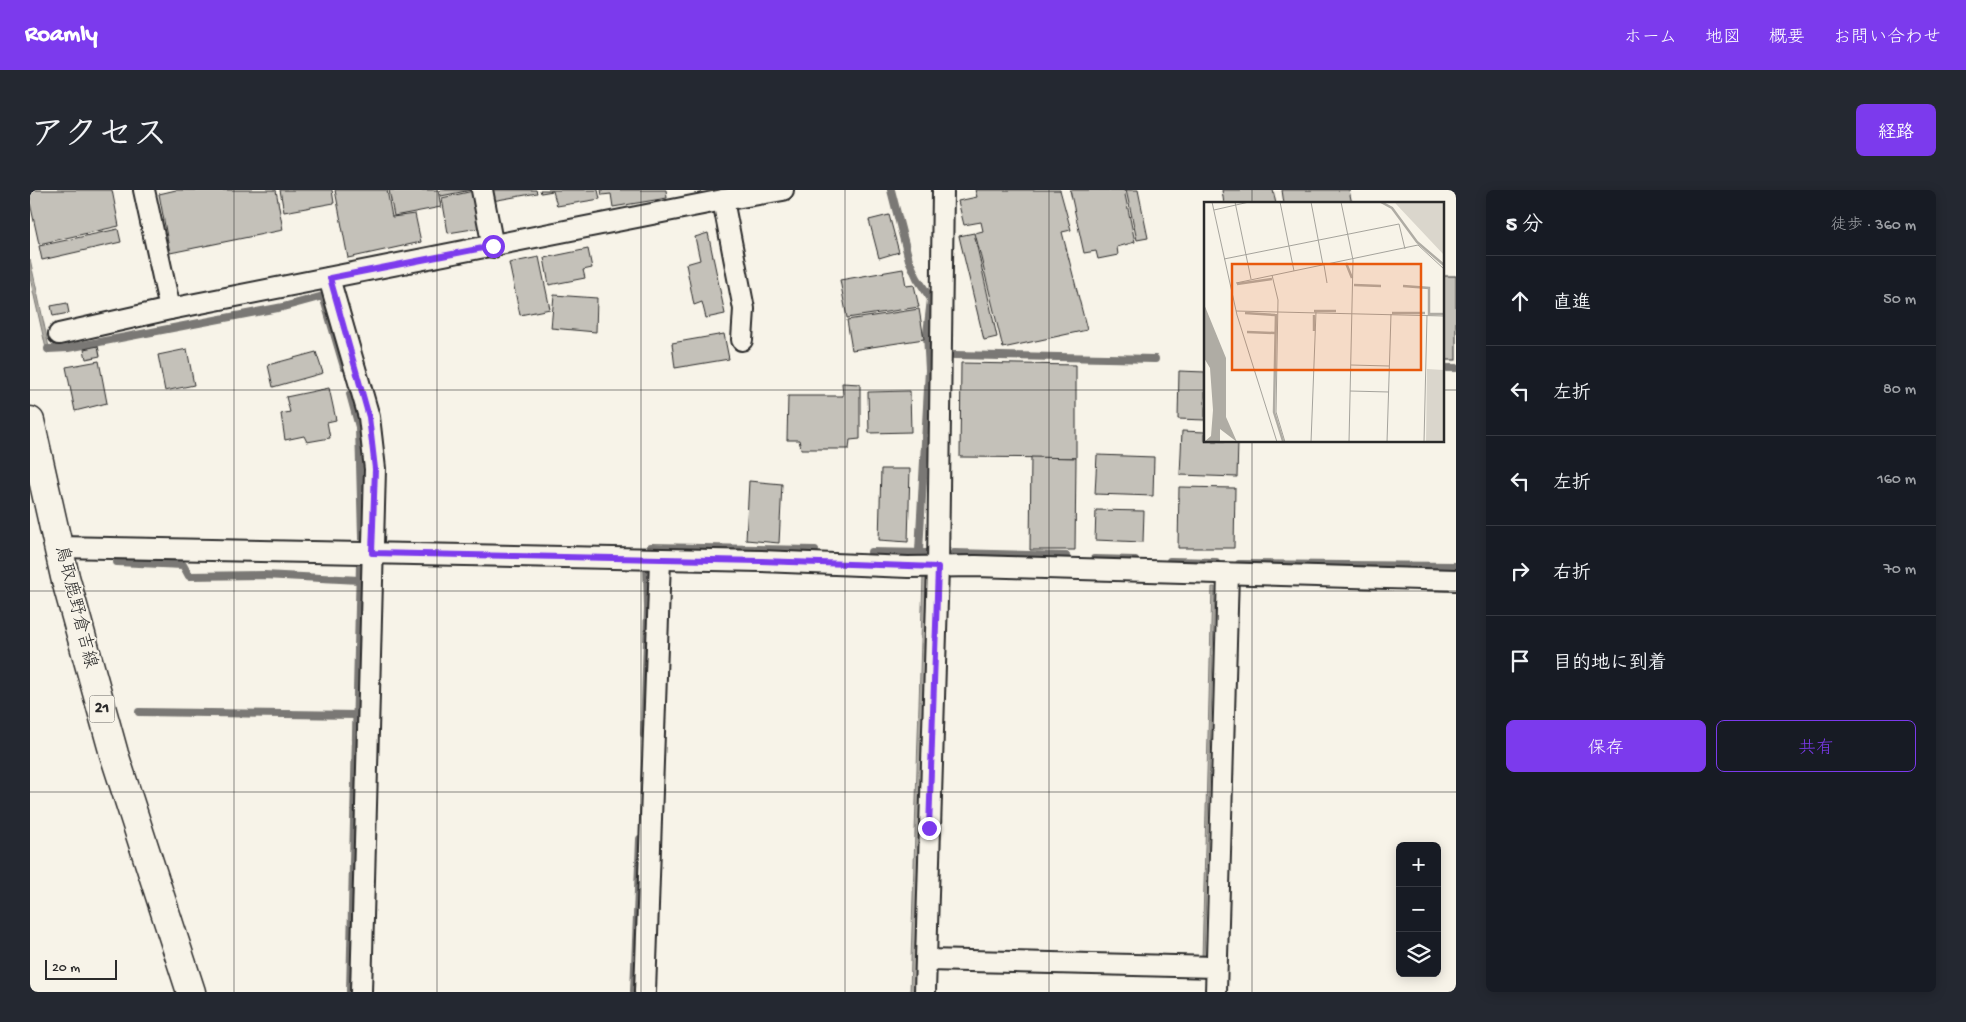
<!DOCTYPE html>
<html lang="ja">
<meta charset="utf-8">
<style>
body{margin:0;font-family:"Gochi Hand","Klee One",sans-serif;background:#242831;color:#f1f3f6}
.controls{position:absolute;right:15px;bottom:15px;display:grid;overflow:hidden;border-radius:8px;box-shadow:0 2px 12px #0003}
.controls button{width:45px;height:45px;display:grid;place-items:center;padding:0;border:0;border-bottom:1px solid #363941;background:#171b24;color:#f1f3f6;font:25px sans-serif}
.scale{position:absolute;left:15px;bottom:12px;width:72px;box-sizing:border-box;padding-left:5px;border:2px solid #2b2b2b;border-top:0;font-size:14px;line-height:18px;white-space:nowrap;color:#2b2b2b;-webkit-text-stroke:4px #f7f3e8;paint-order:stroke}
.stop{position:absolute;width:15px;height:15px;margin:-11px;border:4px solid #7c3aed;border-radius:50%;background:#fff}
.stop.end{background:#7c3aed;border-color:#fff;box-shadow:0 1px 5px #0008}
.list{margin:0;padding:0;list-style:none}
h2{display:flex;justify-content:space-between;align-items:center;height:65px;margin:0;padding:0 20px;font-size:21px}
h2 small{font-size:16px;font-weight:400;color:#9ea1a6}
.list li{display:grid;grid-template-columns:32px 1fr auto;gap:15px;align-items:center;box-sizing:border-box;height:90px;padding:0 20px;border-top:1px solid #363941}
.list b{display:block;font-size:19px;white-space:nowrap}
.list em{font-size:16px;font-style:normal;color:#9ea1a6}
.actions{display:flex;gap:10px;padding:15px 20px}
.actions a{flex:1;padding:11px 0;border:1px solid #7c3aed;border-radius:8px;text-align:center;font-size:18px;color:#7c3aed}
.actions .main{background:#7c3aed;color:#fff}
.icon{flex:none;width:28px;height:28px;fill:none;stroke:currentColor;stroke-width:2;stroke-linecap:round;stroke-linejoin:round}
.map{position:relative;flex:none;width:1426px;height:802px;overflow:hidden;border-radius:8px}
header{display:flex;align-items:center;gap:30px;box-sizing:border-box;height:70px;padding:0 25px;background:#7c3aed;color:#fff}
header strong{font-size:24px}
nav{display:flex;gap:28px;margin-inline-start:auto;font-size:18px}
.intro{display:flex;align-items:center;justify-content:space-between;box-sizing:border-box;height:120px;padding:0 30px}
h1{margin:0;font-size:35px}
.button{padding:12px 22px;border-radius:8px;background:#7c3aed;color:#fff;font-size:18px;font-weight:700}
main{display:flex;gap:30px;padding:0 30px}
aside{flex:1;background:#171b24;border-radius:8px;box-shadow:0 2px 12px #0003}
.map>svg:first-child{display:block}
.water{fill:#afaca4;stroke:#7a7874}
.lines{fill:none;stroke-linecap:round;stroke-linejoin:round}
.stream{stroke:#7a7874;stroke-width:8}
.building{fill:#c4c1b9;stroke:#2b2b2b}
.minor-casing{stroke:#2b2b2b;stroke-width:24}
.primary-casing{stroke:#2b2b2b;stroke-width:31}
.minor{stroke:#f7f3e8;stroke-width:20}
.primary{stroke:#f7f3e8;stroke-width:28}
.route{stroke:#7c3aed;stroke-width:6}
.grid{fill:none;stroke:#2b2b2b;stroke-width:1;stroke-opacity:0.55}
.labels{text-anchor:middle;dominant-baseline:central;stroke-width:4;stroke-linejoin:round;paint-order:stroke}
.shield{fill:#f7f3e8;stroke:#686764;stroke-width:1}
.shield-label{font-size:16px;font-weight:bold;fill:#2b2b2b}
.street-label{font-size:18px;fill:#2b2b2b;stroke:#f7f3e8}
.inset-river{fill:none;stroke:#afaca4;stroke-width:2.5}
.inset-road{fill:none;stroke:#a5a39c;stroke-width:1}
.view{fill:#e8590c;fill-opacity:0.15;stroke:#e8590c;stroke-width:2.5}
.inset-edge{fill:none;stroke:#2b2b2b;stroke-width:2.5}
</style>
<header>
<strong>Roamly</strong>
<nav><a>ホーム</a><a>地図</a><a>概要</a><a>お問い合わせ</a></nav>
</header>
<div class="intro"><h1>アクセス</h1><a class="button">経路</a></div>
<main>
<div class="map">
<svg width="1426" height="802" viewBox="0 0 1426 802">
<rect width="100%" height="100%" fill="#f7f3e8"/>
<filter id="ink" filterUnits="userSpaceOnUse"><feTurbulence type="fractalNoise" baseFrequency=".02" numOctaves="2"/><feDisplacementMap in="SourceGraphic" scale="10" xChannelSelector="R" yChannelSelector="G"/><feConvolveMatrix kernelMatrix="1 2 1 2 8 2 1 2 1" color-interpolation-filters="sRGB"/></filter>
<g filter="url(#ink)">
<g class="water">
<polygon points="0,69 20,162 17,163 0,88"/>
<polygon points="893,386 897,387 884,802 880,802"/>
<polygon points="1182,397 1185,397 1174,768 1172,768"/>
</g>
<g class="lines">
<g class="stream">
<polyline points="861,0 879,70 887,88 901,109 897,144 899,180 889,361"/>
<polyline points="18,159 38,158 253,117 293,106 314,177"/>
<polyline points="924,165 1125,169"/>
<polyline points="1412,178 1426,178"/>
<polyline points="320,204 329,237 332,347"/>
<polyline points="621,357 785,360"/>
<polyline points="841,362 897,363"/>
<polyline points="924,363 1036,366"/>
<polyline points="1064,369 1105,370"/>
<polyline points="1140,371 1186,372"/>
<polyline points="87,372 153,375 159,386 234,385 329,390"/>
<polyline points="1209,374 1426,376"/>
<polyline points="109,522 327,525"/>
<polyline points="614,545 618,418 617,379"/>
<polyline points="320,802 330,373"/>
<polyline points="604,802 610,649"/>
</g>
</g>
<g class="building">
<polygon points="0,0 82,0 89,36 9,54 0,13"/>
<polygon points="146,0 246,0 253,40 140,63 129,4"/>
<polygon points="250,0 302,0 304,13 254,22"/>
<polygon points="305,0 357,0 362,27 385,24 391,52 318,68"/>
<polygon points="359,0 408,0 411,17 364,26"/>
<polygon points="410,0 441,0 411,6"/>
<polygon points="460,0 506,0 507,3 462,11"/>
<polygon points="510,0 568,0 570,9 527,16 523,1 511,3"/>
<polygon points="571,0 636,0 637,8 583,17 581,4 572,5"/>
<polygon points="945,0 1030,0 1041,40 1032,42 1057,140 973,158 945,43 953,41 951,32 934,35 928,11 947,7"/>
<polygon points="1040,0 1094,0 1105,52 1087,57 1088,65 1068,69 1066,61 1054,63"/>
<polygon points="1096,0 1108,0 1118,48 1107,50"/>
<polygon points="1192,0 1243,0 1246,14 1194,14"/>
<polygon points="1252,0 1319,0 1322,14 1254,14"/>
<polygon points="443,1 449,38 418,43 412,8"/>
<polygon points="859,25 869,62 849,68 839,30"/>
<polygon points="88,39 91,52 12,70 9,56"/>
<polygon points="678,43 695,124 676,128 672,112 664,115 656,74 670,70 665,47"/>
<polygon points="944,43 967,147 954,150 929,46"/>
<polygon points="558,59 562,78 553,80 555,88 519,95 514,68"/>
<polygon points="509,67 520,119 490,125 479,73"/>
<polygon points="873,79 876,96 884,95 889,117 817,128 810,90"/>
<rect x="1412" y="86" width="14" height="84"/>
<polygon points="524,105 567,108 566,142 521,138"/>
<polygon points="37,113 39,123 23,126 21,116"/>
<polygon points="889,119 894,149 822,160 817,130"/>
<polygon points="694,144 699,169 645,178 642,153"/>
<polygon points="68,156 70,166 56,169 54,159"/>
<polygon points="157,159 164,195 135,201 128,165"/>
<polygon points="286,162 293,183 243,197 238,175"/>
<polygon points="69,171 77,213 45,221 36,177"/>
<polygon points="931,173 1046,175 1046,268 930,267"/>
<polygon points="1149,181 1175,182 1175,230 1148,229"/>
<polygon points="812,193 830,194 830,249 820,250 819,259 771,259 769,250 757,250 758,206 813,206"/>
<polygon points="299,198 306,230 297,232 300,248 277,252 274,246 255,250 251,224 260,222 256,207"/>
<polygon points="880,201 881,242 839,243 838,202"/>
<polygon points="1152,241 1175,242 1175,251 1208,251 1207,287 1150,285"/>
<polygon points="1067,265 1124,267 1123,306 1065,304"/>
<polygon points="1001,267 1046,268 1045,360 1000,360"/>
<polygon points="851,279 880,279 878,352 849,350"/>
<polygon points="719,291 752,294 749,353 716,350"/>
<polygon points="1149,297 1205,298 1204,358 1148,358"/>
<polygon points="1066,320 1114,321 1113,352 1065,350"/>
</g>
<g class="lines">
<defs>
<g id="minor">
<polyline points="114,0 140,119"/>
<polyline points="452,0 463,57"/>
<polyline points="693,10 714,119 712,150"/>
<polyline points="299,88 339,227 345,279 331,802"/>
<polyline points="29,144 140,119 693,10 753,0"/>
<polyline points="29,357 731,371 878,377 946,376 1426,390"/>
<polyline points="896,770 1186,777"/>
<polyline points="615,802 630,370"/>
<polyline points="895,802 908,377 913,0"/>
<polyline points="1186,802 1198,384"/>
</g>
<polyline id="primary" points="0,231 35,387 84,564 161,802"/>
</defs>
<use href="#minor" class="minor-casing"/>
<use href="#primary" class="primary-casing"/>
<use href="#minor" class="minor"/>
<use href="#primary" class="primary"/>
</g>
</g>
<g class="lines" filter="url(#ink)">
<polyline class="route" points="463,56 300,88 339,227 345,279 342,363 731,371 908,377 899,638"/>
</g>
<path class="grid" d="M204 0V802M407 0V802M611 0V802M815 0V802M1019 0V802M1222 0V14M0 200H1175M1412 200H1426M1222 251V802M0 401H1426M0 602H1426"/>
<g class="labels">
<rect class="shield" x="59.5" y="505.5" width="25" height="27" rx="4"/>
<g class="shield-label">
<text x="72" y="519">21</text>
</g>
<g class="street-label">
<text transform="translate(45 417) rotate(76)">鳥取鹿野倉吉線</text>
</g>
</g>
<g transform="translate(1174 12)">
<rect width="240" height="240" fill="#f7f3e8"/>
<path d="M191 0H240V53L192 2ZM223 167 240 168V240H222Z" fill="#dad6cc"/>
<path d="M0 102 22 156V215L33 240 16 227V240H0L7 234 9 208 6 166 0 156Z" fill="#afaca4"/>
<path class="inset-river" d="M177 0 188 6 213 40 240 63M142 61 148 76M33 82 68 77M150 83 177 84M199 84 225 86V112H240M110 109H132M41 111 71 113M188 111H221M72 112 70 210 79 239M110 129V113M43 130 71 131"/>
<path class="inset-road" d="M8 0 33 113 73 240M31 0 47 77M76 0 90 69M107 0 119 63M137 0 149 58 145 240M10 8 45 0M20 57 195 22 201 47M120 63 123 81M68 73 74 98 72 210 81 240M32 81 214 43 240 67M32 109 240 114M147 163 185 164M146 189 185 190M107 240 112 110M183 240 187 112M220 240 223 113"/>
<path class="view" d="M28 62H217V168H28Z"/>
<rect width="240" height="240" class="inset-edge"/>
</g>
</svg>
<div class="controls">
<button>+</button>
<button>−</button>
<button><svg class="icon" aria-label="layers" viewBox="0 0 24 24"><path d="M12 4l9 5-9 5-9-5zM3 14l9 5 9-5"/></svg></button>
</div>
<div class="scale">20 m</div>
<div class="stop" style="left:463px;top:56px"></div>
<div class="stop end" style="left:899px;top:638px"></div>
</div>
<aside>
<h2>5 分<small>徒歩 · 360 m</small></h2>
<ul class="list">
<li><svg class="icon" aria-label="ahead" viewBox="0 0 24 24"><path d="M12 20V5M6 11l6-6 6 6"/></svg><div><b>直進</b></div><em>50 m</em></li>
<li><svg class="icon" aria-label="left" viewBox="0 0 24 24"><path d="M17 20v-9H6M10 6l-5 5 5 5"/></svg><div><b>左折</b></div><em>80 m</em></li>
<li><svg class="icon" aria-label="left" viewBox="0 0 24 24"><path d="M17 20v-9H6M10 6l-5 5 5 5"/></svg><div><b>左折</b></div><em>160 m</em></li>
<li><svg class="icon" aria-label="right" viewBox="0 0 24 24"><path d="M7 20v-9h11M14 6l5 5-5 5"/></svg><div><b>右折</b></div><em>70 m</em></li>
<li><svg class="icon" aria-label="arrive" viewBox="0 0 24 24"><path d="M6 21V4h12l-3 4 3 4H6"/></svg><div><b>目的地に到着</b></div></li>
</ul>
<div class="actions"><a class="main">保存</a><a>共有</a></div>
</aside>
</main>
